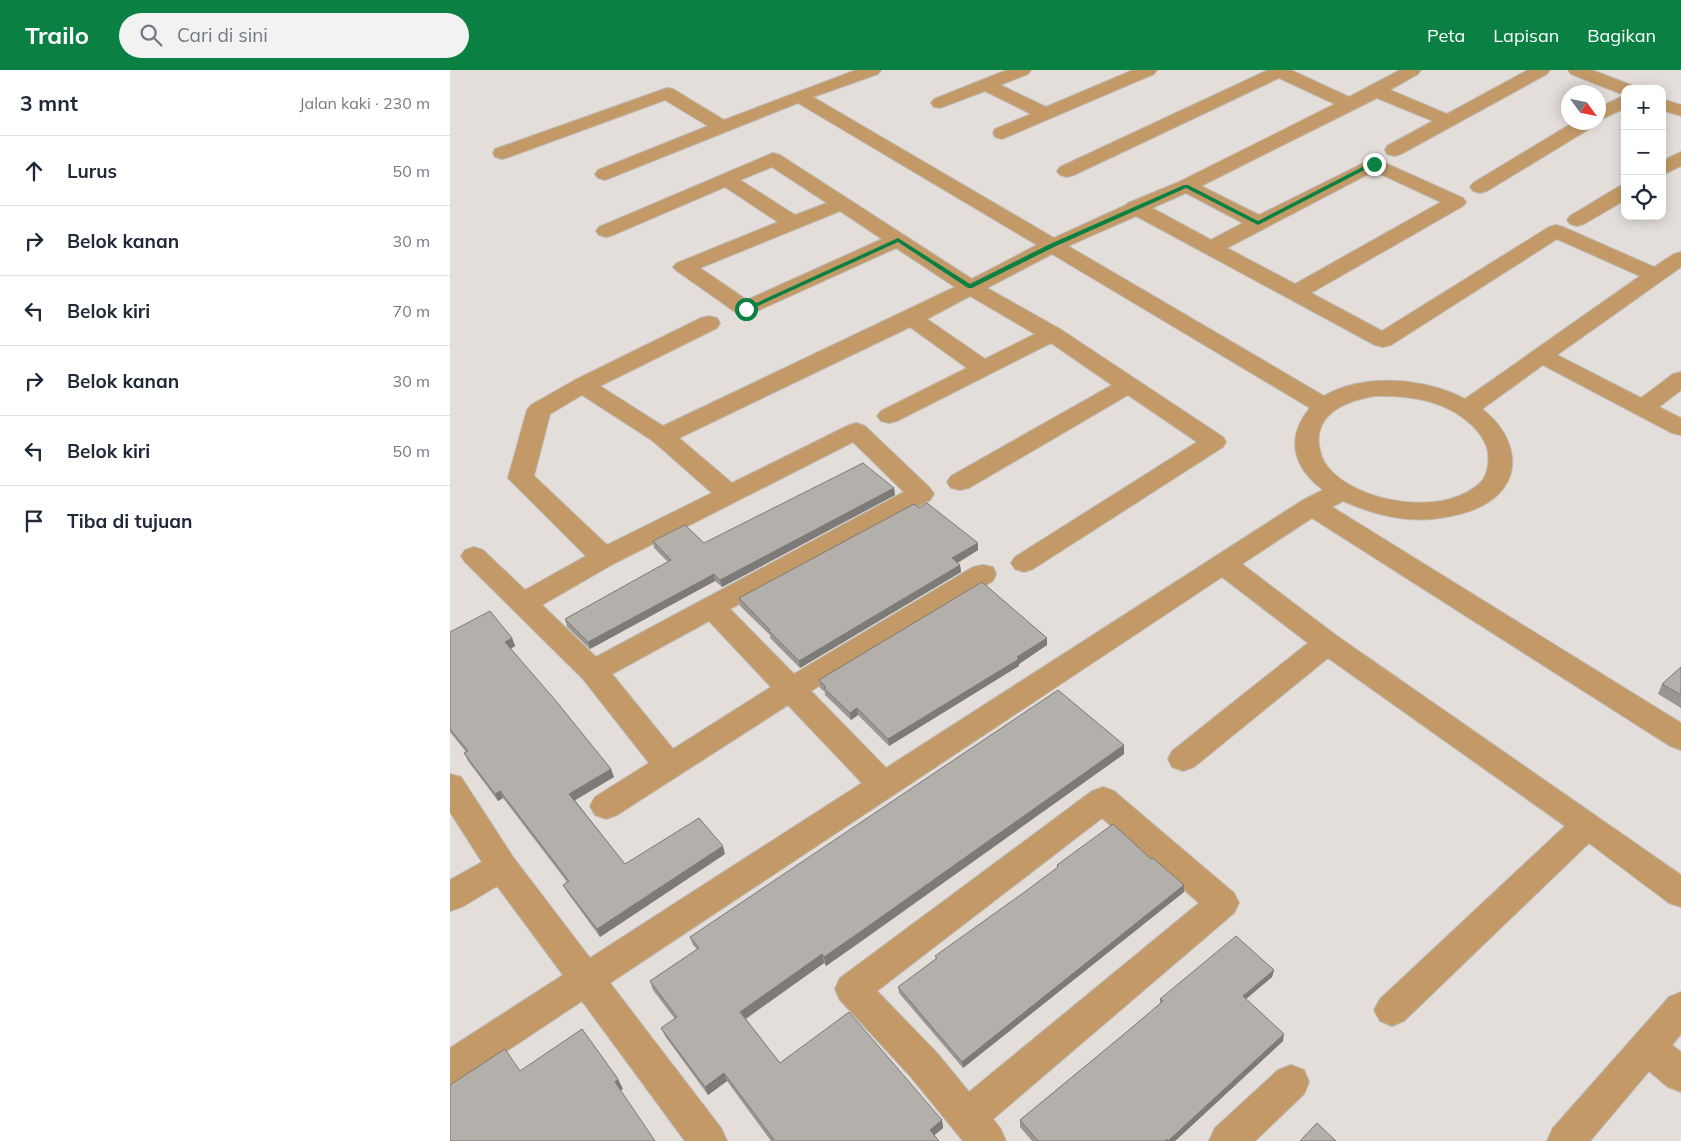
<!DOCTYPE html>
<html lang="id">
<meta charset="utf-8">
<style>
body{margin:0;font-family:Mulish,sans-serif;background:#f2f2f3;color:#1f2937}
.controls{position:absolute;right:15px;top:15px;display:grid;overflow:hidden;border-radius:10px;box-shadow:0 2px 12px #0003}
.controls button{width:45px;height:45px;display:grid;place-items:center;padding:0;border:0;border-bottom:1px solid #e0e1e3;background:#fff;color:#1f2937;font:25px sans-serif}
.compass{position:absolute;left:1111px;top:15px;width:45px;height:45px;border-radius:50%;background:#fff;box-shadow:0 2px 12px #0003;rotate:123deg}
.stop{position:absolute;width:15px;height:15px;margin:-11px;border:4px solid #0b8043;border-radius:50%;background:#fff}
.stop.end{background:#0b8043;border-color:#fff;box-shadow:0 1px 5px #0008}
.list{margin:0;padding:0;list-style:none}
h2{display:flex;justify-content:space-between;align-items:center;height:65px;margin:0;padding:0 20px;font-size:21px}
h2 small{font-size:16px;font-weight:400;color:#747a83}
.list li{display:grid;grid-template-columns:32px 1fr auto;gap:15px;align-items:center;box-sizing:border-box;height:70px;padding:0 20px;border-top:1px solid #e0e1e3}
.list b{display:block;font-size:19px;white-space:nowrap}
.list em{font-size:16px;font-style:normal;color:#747a83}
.icon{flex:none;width:28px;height:28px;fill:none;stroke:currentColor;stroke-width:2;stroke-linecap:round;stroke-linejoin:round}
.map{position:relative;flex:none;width:1231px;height:1071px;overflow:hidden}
header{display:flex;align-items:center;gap:30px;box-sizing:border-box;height:70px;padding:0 25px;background:#0b8043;color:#fff}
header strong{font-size:24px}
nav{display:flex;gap:28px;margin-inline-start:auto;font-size:18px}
.search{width:350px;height:45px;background:#f2f2f3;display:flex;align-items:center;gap:12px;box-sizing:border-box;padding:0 18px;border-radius:28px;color:#747a83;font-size:19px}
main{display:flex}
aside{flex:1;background:#fff}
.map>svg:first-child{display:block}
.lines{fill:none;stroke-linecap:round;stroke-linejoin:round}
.street-casing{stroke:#bdb9b4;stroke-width:2}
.street{fill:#c39a67;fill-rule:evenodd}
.wall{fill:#9a9692}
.shaded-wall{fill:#7d7a77}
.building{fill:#b3afaa;stroke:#7d7a77}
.route{fill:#0b8043}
</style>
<header>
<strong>Trailo</strong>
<div class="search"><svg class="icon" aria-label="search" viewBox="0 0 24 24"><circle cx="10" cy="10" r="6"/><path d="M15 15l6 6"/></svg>Cari di sini</div>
<nav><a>Peta</a><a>Lapisan</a><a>Bagikan</a></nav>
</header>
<main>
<aside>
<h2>3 mnt<small>Jalan kaki · 230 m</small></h2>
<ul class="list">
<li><svg class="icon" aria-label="ahead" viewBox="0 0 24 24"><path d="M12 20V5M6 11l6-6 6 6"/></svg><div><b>Lurus</b></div><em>50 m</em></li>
<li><svg class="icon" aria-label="right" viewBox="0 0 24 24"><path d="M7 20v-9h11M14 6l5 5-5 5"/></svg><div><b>Belok kanan</b></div><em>30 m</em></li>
<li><svg class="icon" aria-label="left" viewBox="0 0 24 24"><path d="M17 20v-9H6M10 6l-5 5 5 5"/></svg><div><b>Belok kiri</b></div><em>70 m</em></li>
<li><svg class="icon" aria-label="right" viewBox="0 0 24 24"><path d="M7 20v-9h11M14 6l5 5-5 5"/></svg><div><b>Belok kanan</b></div><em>30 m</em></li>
<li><svg class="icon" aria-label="left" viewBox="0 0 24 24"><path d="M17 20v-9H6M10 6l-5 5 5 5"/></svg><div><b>Belok kiri</b></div><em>50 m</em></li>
<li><svg class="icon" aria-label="arrive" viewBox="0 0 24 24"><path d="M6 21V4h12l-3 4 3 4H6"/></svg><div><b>Tiba di tujuan</b></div></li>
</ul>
</aside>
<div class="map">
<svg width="1231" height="1071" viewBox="0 0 1231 1071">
<rect width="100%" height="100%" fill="#e3ded9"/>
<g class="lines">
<defs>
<g id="street">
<path d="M406 0H431L428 4 363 27 604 168 676 135 678 133 729 112 885 34 829 8 624 105 617 107 610 105 607 101 610 97 818 0H841L899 27 950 0H971L968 4 940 20 997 44 1078 0H1100L1097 4 951 84 944 86 937 84 935 80 937 76 983 51 927 28 751 116 809 145 924 88 1013 128 1016 132 1013 136 861 223 932 261 1099 157 1106 155 1113 157 1204 197 1224 184 1231 182V197L1107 285 1191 328 1223 304 1231 302V320L1209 337 1231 348V365L1222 363 1093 295 1032 339C1065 364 1077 408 1037 433 1021 443 1000 447 982 449 950 452 921 443 893 431L882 437 1231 653V680L1220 676 862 448 792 494 887 566 1231 805V837L1219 833 1139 773 954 951 942 956 930 951 924 940 930 929 1115 756 878 588 744 697 733 701 722 697 718 689 722 681 858 573 772 507 160 913 271 1058 277 1071H235L132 931 13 1010 0 1015V978L113 905 47 816 12 837 0 841V810L32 792 0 742V704L11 707 63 787 140 888 412 713 338 635 167 745 156 749 145 745 140 736 145 727 199 693 133 609 15 492 11 486 15 480 24 477 33 480 75 520 136 486 58 408 77 340 81 335 125 310 251 248 259 246 267 248 270 253 267 258 150 316 213 356 505 217 446 178 296 246 288 244 227 201 223 197 227 193 328 152 275 117 163 165 156 167 149 165 146 161 149 157 323 83 330 85 522 209 587 175 348 33 155 110 148 108 145 104 148 100 258 56 215 30 59 87 52 89 45 87 43 83 45 79 217 18 223 19 274 50ZM322 97 377 133 345 145 290 110ZM924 101 991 132 845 214 777 178ZM736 123 793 153 761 170 702 138ZM390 141 432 169 297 230 250 198ZM686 146 925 275 933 277 941 275 1107 169 1190 206 1015 329C975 308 914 303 874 326L618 176ZM602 184 860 338C835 368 843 397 873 420L853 430 436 698 361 621 543 511 546 504 543 497 533 495 523 497 344 604 280 539 480 430 484 424 480 418 415 356 406 353 397 356 282 413 229 368 460 257 517 298 431 341 427 346 431 351 439 353 447 351 601 273 662 315 501 406 497 412 501 418 510 420 519 418 678 325 747 372 565 487 561 493 565 499 574 502 583 499 773 377 776 372 773 367 610 259 537 218ZM520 226 585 264 535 289 477 249ZM132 325 203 371 262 423 157 475 84 406 100 344ZM925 326C960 325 996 330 1023 356 1030 363 1036 372 1038 382 1039 392 1038 403 1032 411 998 448 906 434 877 396 872 390 870 382 869 375 865 342 899 330 925 326ZM403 372 454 422 146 587 92 535 163 494ZM259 551 321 617 223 679 162 604Z"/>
<polygon points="557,0 581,0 578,4 550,15 596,37 683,0 707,0 704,4 552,69 545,67 543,63 545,59 581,44 535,21 490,38 484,37 481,33 484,29"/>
<polygon points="1118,0 1142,0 1181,15 1184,19 1175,19 1175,24 1169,23 1121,4"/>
<polygon points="1175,25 1175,38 1148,51 1148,38"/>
<polygon points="1212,29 1231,35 1231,46 1212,40"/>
<polygon points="1124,52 1147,52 1144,56 1037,121 1030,123 1023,121 1020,117 1023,113"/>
<polygon points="1231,82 1231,96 1212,105 1212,91"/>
<polygon points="1175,115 1175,130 1134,154 1127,156 1120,154 1117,150 1120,146 1168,117"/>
<path d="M653 717 664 721 784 823 789 833 784 843 543 1049 550 1058 556 1071H513L461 1007 390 930 385 919 390 908 642 721ZM652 748 749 833 519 1022 487 983 427 921Z"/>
<polygon points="1231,922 1231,964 1222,975 1231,982 1231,1022 1218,1017 1199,1001 1140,1071 1097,1071 1103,1058 1219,927"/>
<polygon points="841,995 854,1000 859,1012 854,1024 805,1071 759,1071 765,1058 828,1000"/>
</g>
</defs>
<use href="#street" class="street-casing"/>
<use href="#street" class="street"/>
</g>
<g class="wall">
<polygon points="444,418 445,425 272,517 265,511 140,579 117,557 115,549 218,492 204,478 203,471 254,473"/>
<polygon points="469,438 528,473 528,480 508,493 510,495 511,502 350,598 320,568 320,565 290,536 289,528"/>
<polygon points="0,562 62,568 65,576 61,579 164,707 125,730 175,794 275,784 150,867 117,822 113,815 117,812 53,728 48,731 18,691 14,683 16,682 0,662"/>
<polygon points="597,575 569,594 569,596 439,676 408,645 401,650 375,625 375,622 370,618 369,610"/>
<polygon points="1231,597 1231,638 1208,624 1212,614"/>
<polygon points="674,675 674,684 412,871 376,896 374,893 296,949 330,993 492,1050 493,1058 484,1065 489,1071 321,1071 277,1011 258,1025 215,966 211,958 225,949 203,920 200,911 247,879 243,875 240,867"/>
<polygon points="701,789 734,815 734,822 513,998 449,923 448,917 486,889 485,886 576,821 607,798 607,795"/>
<polygon points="824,900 822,907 796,929 833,971 725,1071 582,1071 570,1057 570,1050 679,960 710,934 710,929"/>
</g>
<g class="shaded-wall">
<polygon points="444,418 445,425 272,517 270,510"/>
<polygon points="528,473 528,480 503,495 502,488"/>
<polygon points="510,495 511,502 350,598 349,591"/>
<polygon points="264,504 265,511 140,579 138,572"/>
<polygon points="62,568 65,576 58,580 55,572"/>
<polygon points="597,568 597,575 569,594 569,596 439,676 438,669"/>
<polygon points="407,638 408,645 401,650 400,643"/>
<polygon points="674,675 674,684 376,896 374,887"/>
<polygon points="161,699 164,707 122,732 119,724"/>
<polygon points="50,721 53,728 48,731 45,724"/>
<polygon points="273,776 275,784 150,867 147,859"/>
<polygon points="734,815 734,822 513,998 512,992"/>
<polygon points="372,884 374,893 293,950 290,942"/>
<polygon points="824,900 822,907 791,933 793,926"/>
<polygon points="834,964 833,971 725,1071 718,1071"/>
<polygon points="274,1003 277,1011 258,1025 255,1017"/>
<polygon points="168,1009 173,1019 170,1021 165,1012"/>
<polygon points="492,1050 493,1058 481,1068 480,1060"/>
</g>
<g class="building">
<polygon points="413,393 444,418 270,510 264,504 138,572 115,549 221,490 203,471 235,455 254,473"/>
<polygon points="477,433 528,473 502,488 510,495 349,591 319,561 320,560 289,528 464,434 469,438"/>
<polygon points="532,512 597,568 567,587 569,589 438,669 407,638 400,643 374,618 376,617 369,610"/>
<polygon points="40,541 62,568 55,572 106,631 161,699 119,724 175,794 249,748 273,776 147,859 113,815 119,811 50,721 45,724 14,683 18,681 0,659 0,562"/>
<polygon points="1231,597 1231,625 1212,614"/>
<polygon points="608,620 674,675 410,862 374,887 372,884 290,942 330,993 399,942 492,1050 480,1060 489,1071 325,1071 274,1003 255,1017 211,958 227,947 200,911 249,878 240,867"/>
<polygon points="663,754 701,789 703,788 734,815 512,992 448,917 487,888 485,886 576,821 608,797 607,795"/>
<polygon points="786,866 824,900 793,926 834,964 718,1071 717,1069 714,1071 588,1071 570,1050 679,960 713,931 710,929"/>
<polygon points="132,959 168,1009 165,1012 205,1071 0,1071 0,1015 55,979 70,1001"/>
<polygon points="867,1053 886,1071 850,1071"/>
</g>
<polygon class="route" points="922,92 926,94 808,155 736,118 604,177 522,218 518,218 448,172 299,240 293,239 448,168 520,214 600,174 734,115 738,115 808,151"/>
</svg>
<div class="controls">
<button>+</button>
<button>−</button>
<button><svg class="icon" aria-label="locate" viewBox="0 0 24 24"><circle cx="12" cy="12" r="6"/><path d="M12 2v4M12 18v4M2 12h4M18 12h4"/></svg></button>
</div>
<svg class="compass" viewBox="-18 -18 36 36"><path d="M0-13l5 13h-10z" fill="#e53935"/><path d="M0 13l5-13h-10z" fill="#747a83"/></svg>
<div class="stop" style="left:296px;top:239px"></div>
<div class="stop end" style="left:924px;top:94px"></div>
</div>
</main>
